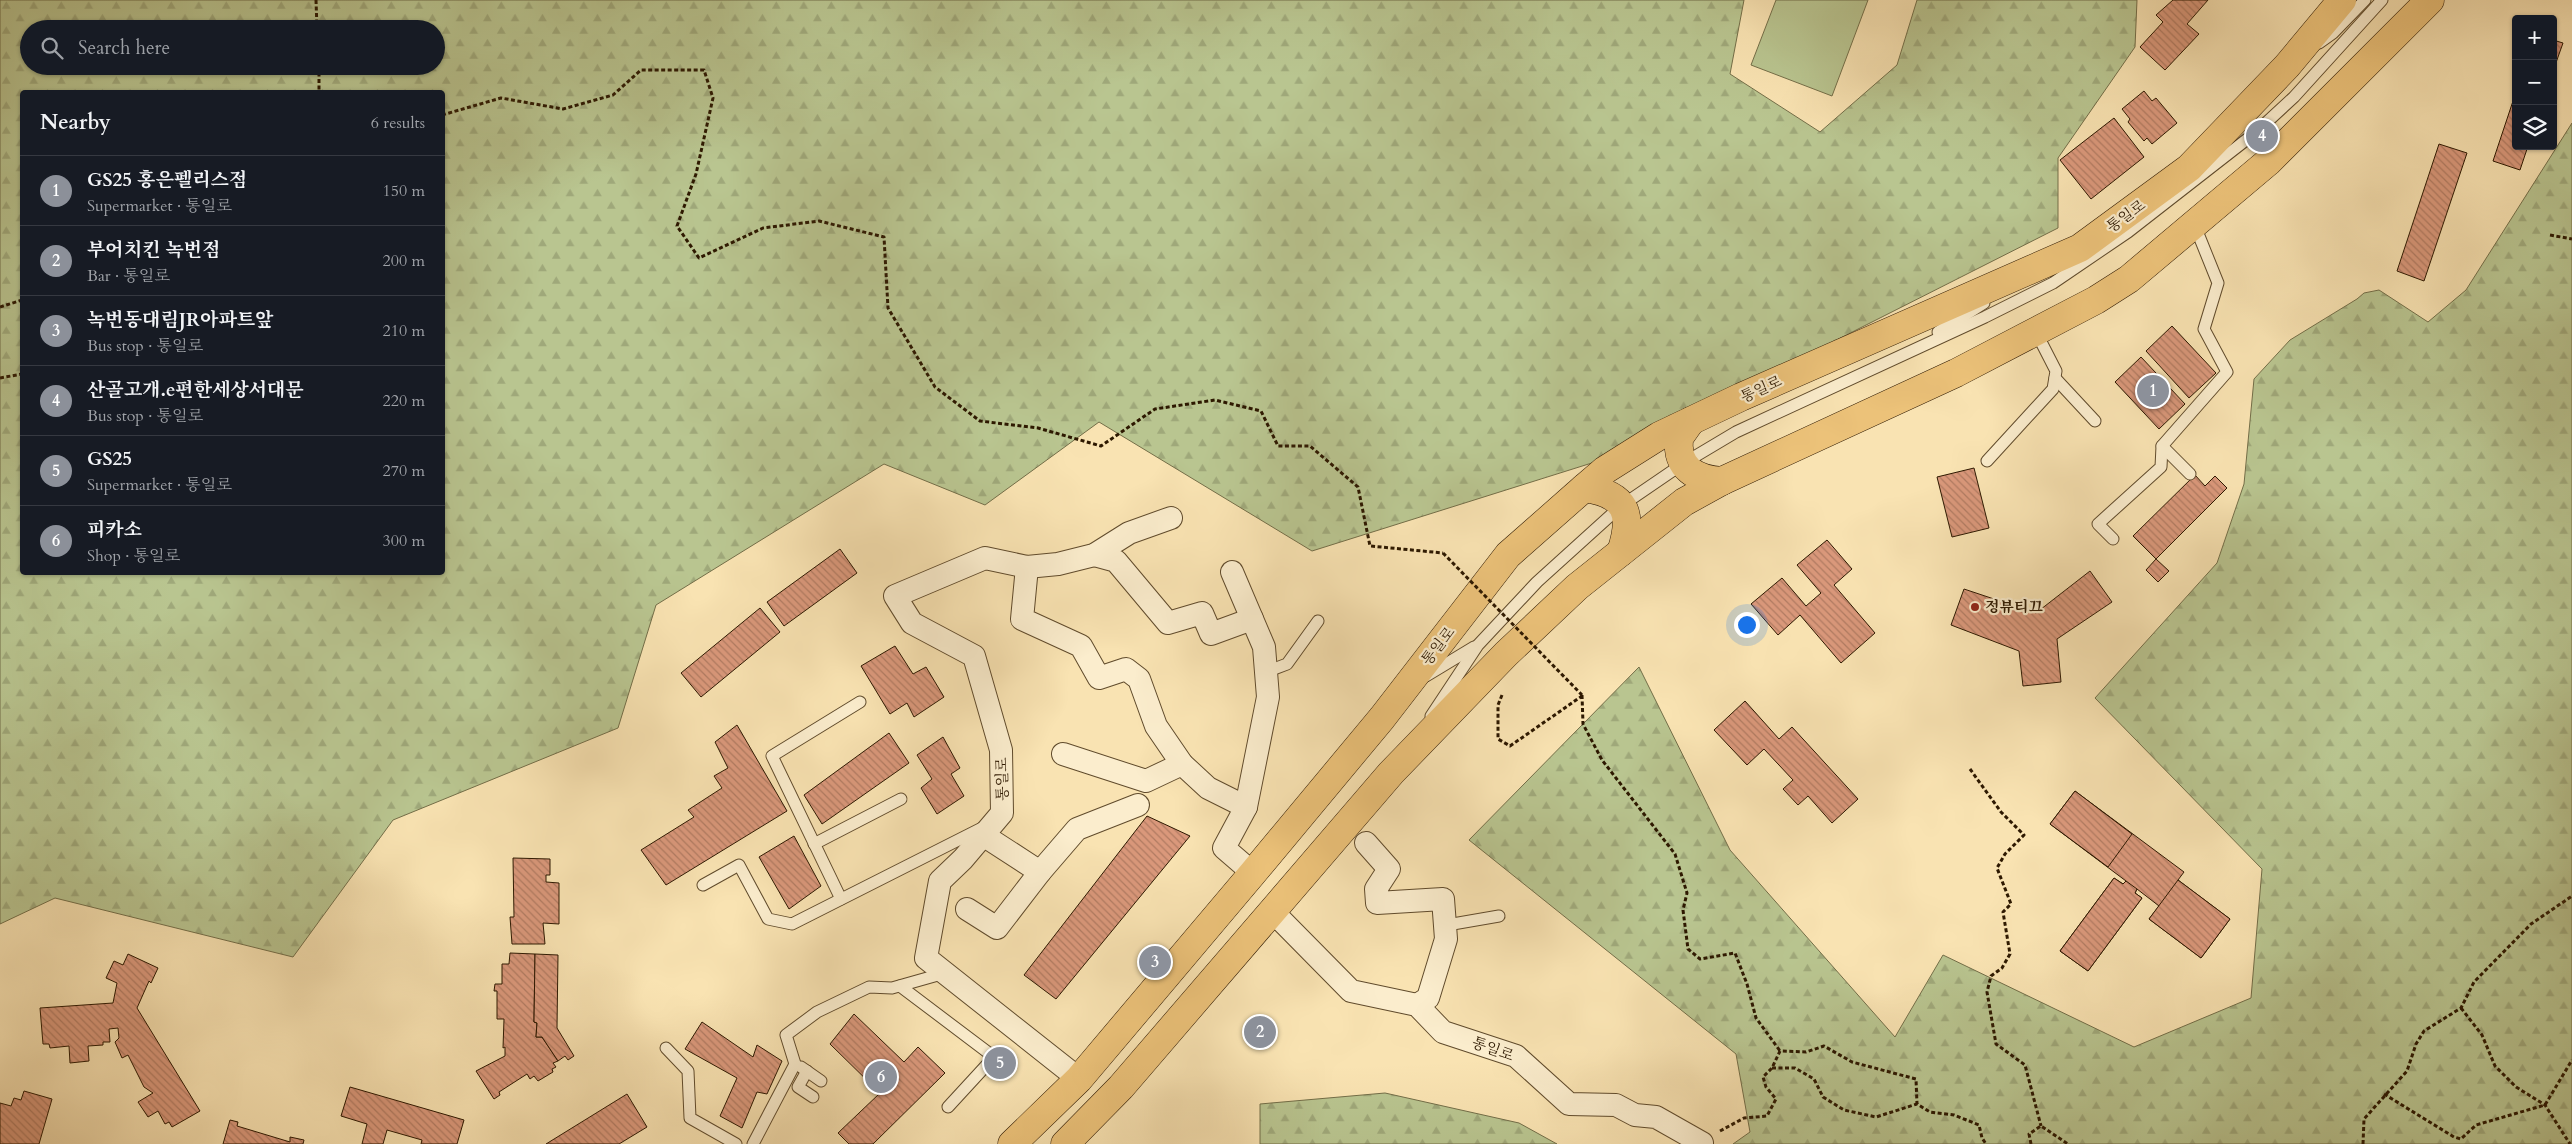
<!DOCTYPE html>
<meta charset="utf-8">
<style>
body{margin:0;font-family:Cardo,"Noto Serif KR",serif;background:#20242c;color:#f1f3f6}
.controls{position:absolute;right:15px;top:15px;display:grid;overflow:hidden;border-radius:5px;box-shadow:0 1px 4px #0004}
.controls button{width:45px;height:45px;display:grid;place-items:center;padding:0;border:0;border-bottom:1px solid #363941;background:#171b24;color:#f1f3f6;font:25px sans-serif}
.you{position:absolute;left:1746px;top:624px;width:18px;height:18px;margin:-12px;border:4px solid #fff;border-radius:50%;background:#1a73e8;box-shadow:0 0 0 8px #1a73e833}
.badge{display:grid;place-items:center;width:32px;height:32px;border-radius:50%;background:#8c9099;color:#fff;font-size:16px;font-weight:700}
.pin{position:absolute;translate:-50% -50%;border:2px solid #fff;box-shadow:0 1px 5px #0006}
.list{margin:0;padding:0;list-style:none}
h2{display:flex;justify-content:space-between;align-items:center;height:65px;margin:0;padding:0 20px;font-size:21px}
h2 small{font-size:16px;font-weight:400;color:#9ea1a6}
.list li{display:grid;grid-template-columns:32px 1fr auto;gap:15px;align-items:center;box-sizing:border-box;height:70px;padding:0 20px;border-top:1px solid #363941}
.list b{display:block;font-size:19px;white-space:nowrap}
.list p{margin:0;font-size:16px;white-space:nowrap;color:#9ea1a6}
.list em{font-size:16px;font-style:normal;color:#9ea1a6}
.icon{flex:none;width:28px;height:28px;fill:none;stroke:currentColor;stroke-width:2;stroke-linecap:round;stroke-linejoin:round}
.map{position:relative;flex:none;width:2572px;height:1144px;overflow:hidden}
.search{position:absolute;background:#171b24;box-shadow:0 1px 4px #0004;left:20px;top:20px;width:425px;height:55px;display:flex;align-items:center;gap:12px;box-sizing:border-box;padding:0 18px;border-radius:28px;color:#9ea1a6;font-size:19px}
.panel{position:absolute;background:#171b24;box-shadow:0 1px 4px #0004;left:20px;top:90px;width:425px;height:485px;border-radius:5px}
.map>svg:first-child{display:block}
.forest{fill:url(#forest-firs);stroke:#736e48;fill-rule:evenodd}
.pitch{fill:#b9c590;stroke:#736e48}
.building{fill:url(#building-back-hatch);stroke:#2d1800}
.lines{fill:none;stroke-linecap:round;stroke-linejoin:round}
.lane-casing{stroke:#604b2c;stroke-width:13}
.street-casing{stroke:#604b2c;stroke-width:24}
.primary-casing{stroke:#2d1800;stroke-width:29}
.path{stroke:#2d1800;stroke-width:3;stroke-dasharray:4 2.5;stroke-linecap:butt}
.lane{stroke:#fbedcd;stroke-width:11}
.street{stroke:#fbedcd;stroke-width:22}
.primary{stroke:#ecc279;stroke-width:28}
.path-bridge{stroke:#2d1800;stroke-width:3;stroke-dasharray:4 2.5;stroke-linecap:butt}
.poi-dot{fill:#8f2418;stroke:#fbedcd;stroke-width:2}
.labels{text-anchor:middle;dominant-baseline:central;stroke-width:4.5;stroke-linejoin:round;paint-order:stroke}
.street-label{font-size:15px;fill:#2d1800;stroke:#fbedcd}
.poi-label{font-size:15px;font-weight:bold;fill:#2d1800;stroke:#fbedcd;text-anchor:start}
</style>
<div class="map">
<svg width="2572" height="1144" viewBox="0 0 2572 1144">
<defs>
<pattern id="forest-firs" width="22" height="20" patternUnits="userSpaceOnUse" patternTransform="scale(1.25)"><rect width="22" height="20" fill="#b9c590"/><path d="M5 1l3.5 6h-7zM16 11l3.5 6h-7z" fill="#9fa87a"/></pattern>
<pattern id="building-back-hatch" width="6" height="6" patternUnits="userSpaceOnUse" patternTransform="scale(1.25)"><rect width="6" height="6" fill="#da987b"/><path d="M-1 5l2 2M0 0l6 6M5-1l2 2" fill="none" stroke="#b17b62"/></pattern>
</defs>
<rect width="100%" height="100%" fill="#f9e3b2"/>
<filter id="stains"><feTurbulence type="fractalNoise" baseFrequency=".004" numOctaves="4"/><feColorMatrix values="0 0 0 0 .2 0 0 0 0 .09 0 0 0 0 .02 0 0 0 .5 -.17"/></filter>
<radialGradient id="worn" r=".72"><stop offset=".6" stop-color="#630" stop-opacity="0"/><stop offset="1" stop-color="#630" stop-opacity=".3"/></radialGradient>
<g class="forest">
<path d="M0 0H1744L1730 74 1820 132 1897 65 1917 0H2137L2135 47 2058 158V228L1595 462 1312 551 1099 422 985 505 884 464 656 605 618 728 393 820 293 957 55 898 0 924ZM29 29H436V66H29ZM22 92H442V572H22Z"/>
<polygon points="2572,123 2572,1144 1733,1144 1750,1132 1736,1054 1469,840 1639,667 1730,850 1895,1037 1943,955 2134,1047 2251,998 2262,869 2095,698 2217,563 2244,484 2254,379 2290,340 2357,299 2364,293 2379,290 2428,322 2466,290"/>
<polygon points="1385,1093 1519,1123 1557,1144 1260,1144 1260,1104"/>
</g>
<polygon class="pitch" points="1776,0 1868,0 1832,96 1751,65"/>
<g class="building">
<polygon points="2173,0 2208,0 2187,24 2199,34 2165,70 2140,47 2163,22 2156,15"/>
<polygon points="2553,40 2563,43 2553,71"/>
<polygon points="2144,91 2152,101 2156,98 2177,123 2152,144 2147,138 2144,141 2128,122 2130,119 2122,109"/>
<polygon points="2516,92 2516,146 2528,146 2520,170 2493,161"/>
<polygon points="2114,118 2144,157 2091,199 2060,160"/>
<polygon points="2439,144 2467,153 2424,281 2397,271"/>
<polygon points="2172,326 2216,373 2189,398 2146,351"/>
<polygon points="2141,357 2185,404 2159,429 2115,382"/>
<polygon points="1974,468 1989,528 1952,537 1937,477"/>
<polygon points="2195,475 2205,486 2215,476 2227,488 2156,559 2133,536"/>
<polygon points="1827,540 1852,569 1834,585 1875,633 1841,663 1800,615 1778,635 1751,604 1782,578 1806,606 1821,593 1797,565"/>
<polygon points="840,549 857,573 784,626 767,602"/>
<polygon points="2156,559 2169,571 2158,582 2146,570"/>
<polygon points="2090,571 2112,602 2057,639 2061,682 2023,686 2019,651 1951,625 1964,589 2036,613"/>
<polygon points="760,608 780,632 701,697 681,673"/>
<polygon points="895,646 913,674 926,667 944,697 914,717 907,703 890,714 861,666"/>
<polygon points="1745,701 1779,739 1792,727 1858,799 1832,823 1808,796 1798,805 1783,789 1793,780 1764,749 1747,765 1714,730"/>
<polygon points="737,725 787,811 666,885 641,850 694,817 688,810 722,788 714,776 728,768 715,742"/>
<polygon points="889,733 909,763 822,824 804,795"/>
<polygon points="943,737 960,768 951,774 964,796 937,814 921,788 932,779 917,755"/>
<polygon points="2075,791 2184,872 2178,880 2230,919 2201,958 2149,919 2159,906 2137,889 2135,893 2142,898 2088,971 2060,951 2114,878 2123,884 2126,881 2050,824"/>
<polygon points="2075,791 2132,834 2108,867 2050,824"/>
<polygon points="1147,816 1190,836 1056,999 1024,975"/>
<polygon points="794,836 821,886 789,909 759,857"/>
<polygon points="513,858 550,859 550,875 546,875 546,882 559,883 559,924 543,923 545,944 512,944 510,917 514,917"/>
<polygon points="2114,878 2123,884 2126,881 2137,889 2135,893 2142,898 2088,971 2060,951"/>
<polygon points="2178,880 2230,919 2201,958 2149,919"/>
<polygon points="510,953 535,954 534,1022 537,1023 536,1037 542,1037 558,1061 553,1063 556,1067 552,1069 553,1072 538,1081 534,1076 530,1079 527,1074 499,1092 500,1095 494,1099 476,1071 505,1056 505,1047 503,1048 504,1019 497,1019 497,991 494,991 495,984 502,984 502,964 509,964"/>
<polygon points="128,954 158,968 151,983 149,981 137,1008 200,1111 172,1127 169,1122 165,1124 158,1111 148,1117 138,1102 153,1093 144,1087 128,1055 122,1058 115,1042 119,1038 118,1028 109,1029 110,1042 103,1042 103,1045 88,1046 89,1061 70,1063 69,1046 50,1048 49,1044 43,1044 40,1008 113,1003 117,983 106,978 114,961 123,965"/>
<polygon points="535,954 558,955 557,1028 574,1056 568,1060 565,1056 558,1061 542,1037 536,1037 537,1023 534,1022"/>
<polygon points="854,1014 904,1062 918,1047 945,1073 873,1144 849,1144 838,1133 880,1093 830,1044"/>
<polygon points="702,1022 753,1057 757,1045 782,1061 767,1094 757,1092 742,1128 720,1116 737,1078 685,1049"/>
<polygon points="350,1087 464,1120 457,1144 421,1144 422,1140 387,1130 383,1144 362,1144 367,1124 341,1116"/>
<polygon points="24,1091 52,1099 39,1144 0,1144 0,1103 11,1106 14,1098 21,1100"/>
<polygon points="627,1094 647,1127 619,1144 546,1144"/>
<polygon points="230,1120 238,1122 237,1126 290,1142 290,1137 304,1140 303,1144 223,1144"/>
</g>
<g class="lines">
<defs>
<g id="lane">
<polyline points="2319,43 2333,33 2365,0"/>
<polyline points="1938,332 1984,303"/>
<polyline points="2055,378 2095,421"/>
<polyline points="2162,446 2190,474"/>
<polyline points="1987,461 2053,389 2056,371 2036,332"/>
<polyline points="2113,539 2098,524 2161,467 2162,446 2227,372 2204,329 2218,283 2195,226"/>
<polyline points="1266,672 1287,664 1318,621"/>
<polyline points="1426,676 1474,647"/>
<polyline points="1431,716 1478,645 1537,582 1621,506 1684,463 1736,432 1985,317 2053,283 2128,232 2255,133 2294,97 2382,0"/>
<polyline points="814,844 901,799"/>
<polyline points="703,885 739,865 768,919 792,924 982,828"/>
<polyline points="841,899 772,756 860,702"/>
<polyline points="1447,925 1499,916"/>
<polyline points="900,986 994,1057 948,1107"/>
<polyline points="666,1048 688,1071 690,1118 736,1144"/>
<polyline points="801,1067 821,1081"/>
<polyline points="807,1071 798,1087 813,1097"/>
<polyline points="753,1144 795,1064 786,1035 817,1012 869,987 892,988 945,973"/>
</g>
<g id="street">
<polyline points="1094,555 1116,561 1168,623 1202,613 1211,634 1252,619"/>
<polyline points="1027,567 1022,619 1081,646 1099,678 1126,669 1139,679 1156,726 1182,764 1208,788 1246,807"/>
<polyline points="1232,572 1264,647 1268,697 1246,807 1224,848 1253,873"/>
<polyline points="1063,754 1146,781 1182,764"/>
<polyline points="1366,843 1389,869 1376,889 1377,903 1443,899 1446,939 1428,998 1417,1005"/>
<polyline points="1040,872 1077,829 1138,805"/>
<polyline points="967,909 997,928 1040,872 983,835"/>
<polyline points="1273,912 1351,991 1417,1005 1443,1032 1516,1056 1569,1104 1616,1105 1635,1115 1656,1117 1702,1143"/>
<polyline points="1079,1079 926,958 940,881 963,859 1002,813 1001,750 974,656 912,623 895,596 985,558 1027,567 1058,564 1094,555 1129,533 1171,518"/>
</g>
<g id="primary">
<path d="M1691 421 1679 438C1676 469 1696 479 1722 481"/>
<path d="M1584 488C1626 494 1634 513 1621 552"/>
<polyline points="1012,1144 1079,1079 1253,873 1382,718 1508,555 1584,488 1605,470 1659,436 1741,397 2080,248 2189,168 2287,66 2342,0"/>
<polyline points="1065,1144 1121,1087 1391,773 1506,654 1577,587 1684,502 1722,481 1956,373 2096,300 2129,279 2268,162 2430,0"/>
</g>
</defs>
<use href="#lane" class="lane-casing"/>
<use href="#street" class="street-casing"/>
<use href="#primary" class="primary-casing"/>
<g class="path">
<polyline points="316,0 317,29"/>
<polyline points="319,66 319,92"/>
<polyline points="442,115 501,98 563,109 613,95 641,70 704,70 713,98 696,174 677,226 699,258 763,228 819,221 884,237 888,308 935,387 980,421 1038,428 1101,446 1155,409 1215,400 1261,411 1278,446 1310,446 1358,487 1370,546 1443,553"/>
<polyline points="2550,235 2572,239"/>
<polyline points="0,307 22,300"/>
<polyline points="0,378 22,374"/>
<polyline points="1502,695 1498,705 1498,739 1510,746 1582,696"/>
<polyline points="1582,695 1583,724 1602,760 1675,854 1687,893 1683,910 1688,949 1700,959 1735,953 1747,984 1756,1018 1780,1051"/>
<polyline points="1970,769 2001,812 2024,835 2005,854 1997,868 2011,904 2003,912 2010,954 2002,968 1991,976 1987,992 1996,1044 2025,1065 2041,1126"/>
<polyline points="2461,1008 2482,1035 2495,1066 2516,1087 2545,1105 2570,1144"/>
<polyline points="1772,1068 1795,1068 1814,1079 1823,1097 1844,1110 1876,1117 1917,1104 1930,1112 1954,1115 1979,1125 1982,1138 1986,1144"/>
<polyline points="2384,1094 2454,1137 2461,1139 2476,1125 2545,1105 2572,1060"/>
<polyline points="1720,1131 1744,1118 1767,1116 1776,1099 1766,1087 1763,1077 1772,1068 1780,1051 1806,1052 1824,1046 1852,1062 1916,1079 1917,1104"/>
<polyline points="2031,1144 2029,1134 2041,1126 2068,1144"/>
<polyline points="2363,1144 2364,1119 2407,1071 2416,1044 2424,1031 2461,1008 2474,982 2531,924 2572,896"/>
</g>
<use href="#lane" class="lane"/>
<use href="#street" class="street"/>
<use href="#primary" class="primary"/>
<polyline class="path-bridge" points="1443,553 1582,695"/>
</g>
<circle class="poi-dot" cx="1975" cy="607" r="5"/>
<g class="labels">
<g class="street-label">
<text transform="translate(2126 216) rotate(-36)">통일로</text>
<text transform="translate(1761 389) rotate(-24)">통일로</text>
<text transform="translate(1438 646) rotate(-52)">통일로</text>
<text transform="translate(1002 779) rotate(-91)">통일로</text>
<text transform="translate(1493 1049) rotate(20)">통일로</text>
</g>
<g class="poi-label">
<text x="1985" y="607">정뷰티끄</text>
</g>
</g>
<rect width="100%" height="100%" filter="url(#stains)"/>
<rect width="100%" height="100%" fill="url(#worn)"/>
</svg>
<div class="controls">
<button>+</button>
<button>−</button>
<button><svg class="icon" aria-label="layers" viewBox="0 0 24 24"><path d="M12 4l9 5-9 5-9-5zM3 14l9 5 9-5"/></svg></button>
</div>
<div class="you"></div>
<div class="pin badge" style="left:2153px;top:391px">1</div>
<div class="pin badge" style="left:1260px;top:1032px">2</div>
<div class="pin badge" style="left:1155px;top:962px">3</div>
<div class="pin badge" style="left:2262px;top:136px">4</div>
<div class="pin badge" style="left:1000px;top:1063px">5</div>
<div class="pin badge" style="left:881px;top:1077px">6</div>
<div class="search"><svg class="icon" aria-label="search" viewBox="0 0 24 24"><circle cx="10" cy="10" r="6"/><path d="M15 15l6 6"/></svg>Search here</div>
<section class="panel">
<h2>Nearby<small>6 results</small></h2>
<ul class="list">
<li><span class="badge">1</span><div><b>GS25 홍은펠리스점</b><p>Supermarket · 통일로</p></div><em>150 m</em></li>
<li><span class="badge">2</span><div><b>부어치킨 녹번점</b><p>Bar · 통일로</p></div><em>200 m</em></li>
<li><span class="badge">3</span><div><b>녹번동대림JR아파트앞</b><p>Bus stop · 통일로</p></div><em>210 m</em></li>
<li><span class="badge">4</span><div><b>산골고개.e편한세상서대문</b><p>Bus stop · 통일로</p></div><em>220 m</em></li>
<li><span class="badge">5</span><div><b>GS25</b><p>Supermarket · 통일로</p></div><em>270 m</em></li>
<li><span class="badge">6</span><div><b>피카소</b><p>Shop · 통일로</p></div><em>300 m</em></li>
</ul>
</section>
</div>
